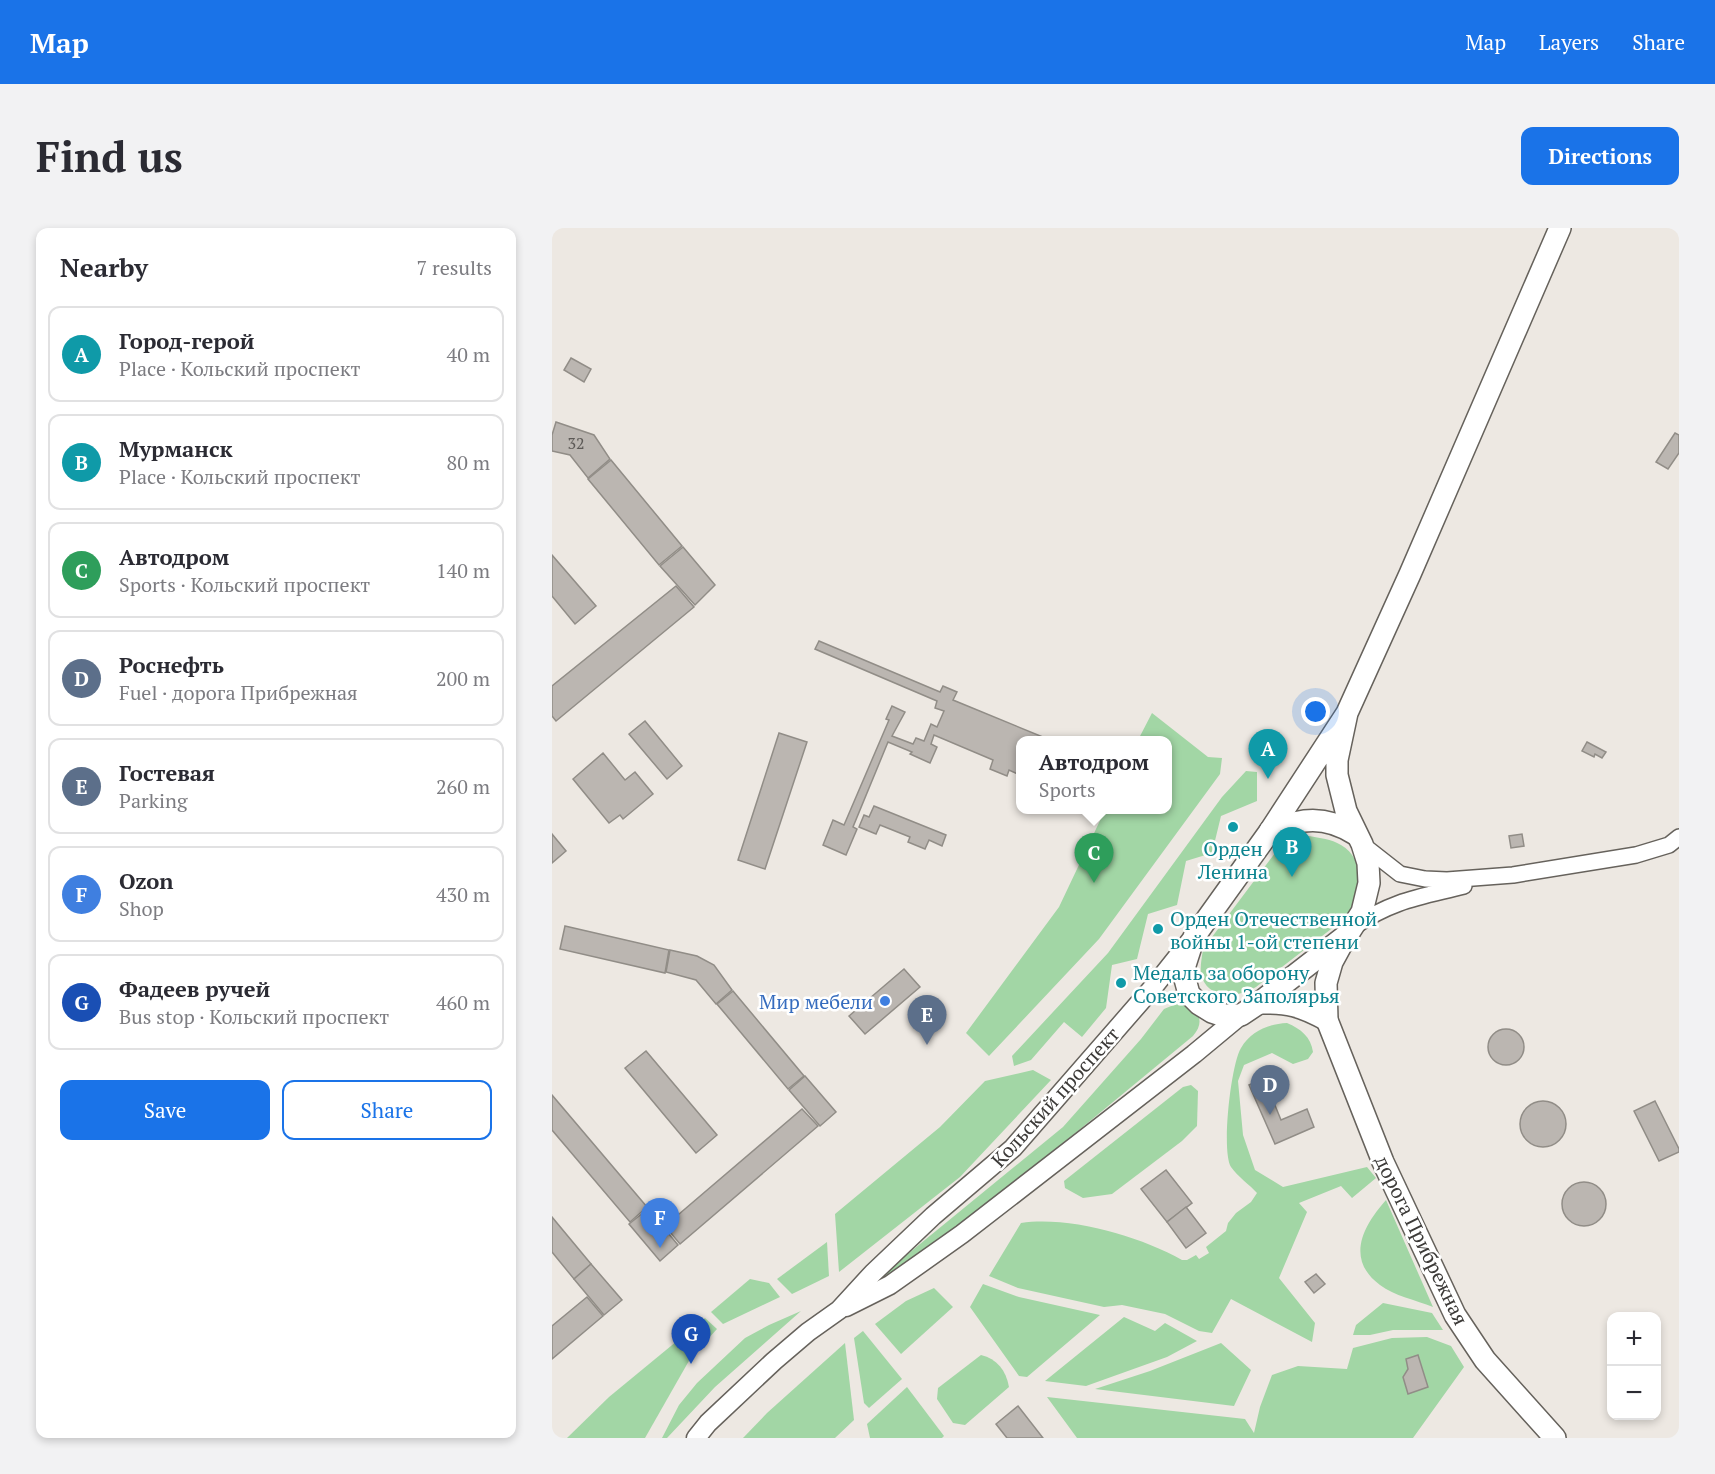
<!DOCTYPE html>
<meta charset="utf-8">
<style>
body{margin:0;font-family:"PT Serif",serif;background:#f2f2f3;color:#2b2b33}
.controls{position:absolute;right:18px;bottom:18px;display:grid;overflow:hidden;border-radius:12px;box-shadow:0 3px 9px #0003}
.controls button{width:54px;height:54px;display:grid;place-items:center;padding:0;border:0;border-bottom:2px solid #e1e1e2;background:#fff;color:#2b2b33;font:30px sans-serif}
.you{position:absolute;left:764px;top:484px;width:21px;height:21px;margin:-15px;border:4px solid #fff;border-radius:50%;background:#1a73e8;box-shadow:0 0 0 9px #1a73e833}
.badge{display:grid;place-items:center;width:39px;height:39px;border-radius:50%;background:#1a73e8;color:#fff;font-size:20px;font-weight:700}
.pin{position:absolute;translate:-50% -50px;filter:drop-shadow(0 2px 3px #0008)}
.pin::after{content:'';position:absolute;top:32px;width:21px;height:18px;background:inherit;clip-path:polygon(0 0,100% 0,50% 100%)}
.popup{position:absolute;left:464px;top:508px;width:156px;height:78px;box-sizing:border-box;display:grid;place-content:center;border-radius:12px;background:#fff;filter:drop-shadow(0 2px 4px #0005);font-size:20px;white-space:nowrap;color:#7c7c81}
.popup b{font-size:22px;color:#2b2b33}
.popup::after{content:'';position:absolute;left:50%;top:100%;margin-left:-12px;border:12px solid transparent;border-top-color:#fff}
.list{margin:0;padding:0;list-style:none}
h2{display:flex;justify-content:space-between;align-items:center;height:78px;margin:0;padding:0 24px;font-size:26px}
h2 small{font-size:20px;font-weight:400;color:#7c7c81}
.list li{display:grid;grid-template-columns:39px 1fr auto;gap:18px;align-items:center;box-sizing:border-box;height:96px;margin:0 12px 12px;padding:0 12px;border:2px solid #e1e1e2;border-radius:12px}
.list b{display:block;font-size:22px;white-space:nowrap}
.list p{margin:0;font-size:20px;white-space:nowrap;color:#7c7c81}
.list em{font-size:20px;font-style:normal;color:#7c7c81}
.actions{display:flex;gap:12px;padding:18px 24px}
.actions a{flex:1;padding:14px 0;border:2px solid #1a73e8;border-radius:12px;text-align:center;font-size:21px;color:#1a73e8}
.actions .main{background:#1a73e8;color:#fff}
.map{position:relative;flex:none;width:1127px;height:1210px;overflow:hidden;border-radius:12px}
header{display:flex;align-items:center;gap:36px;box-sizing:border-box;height:84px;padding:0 30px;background:#1a73e8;color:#fff}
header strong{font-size:28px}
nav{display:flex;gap:33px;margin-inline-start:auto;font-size:21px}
.intro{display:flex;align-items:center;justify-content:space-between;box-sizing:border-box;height:144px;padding:0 36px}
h1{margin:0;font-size:42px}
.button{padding:15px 27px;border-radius:12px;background:#1a73e8;color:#fff;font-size:21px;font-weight:700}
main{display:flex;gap:36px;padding:0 36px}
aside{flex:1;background:#fff;border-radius:12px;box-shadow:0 3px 9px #0003}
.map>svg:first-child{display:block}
.green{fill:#a2d6a5}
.building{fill:#bbb6b1;stroke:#918d87;stroke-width:1.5}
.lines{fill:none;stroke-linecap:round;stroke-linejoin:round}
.minor-casing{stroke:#66625c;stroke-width:18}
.major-casing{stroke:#66625c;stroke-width:21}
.highway-casing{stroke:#66625c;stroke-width:24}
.minor{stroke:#fff;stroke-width:15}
.major{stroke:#fff;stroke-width:18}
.highway{stroke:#fff;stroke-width:21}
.culture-dot{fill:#0f9aa8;stroke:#fff;stroke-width:2}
.shop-dot{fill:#3f7fe0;stroke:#fff;stroke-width:2}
.labels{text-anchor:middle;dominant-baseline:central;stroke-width:5;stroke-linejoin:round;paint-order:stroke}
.number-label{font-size:16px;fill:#5c5956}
.culture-label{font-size:20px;fill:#0d838f;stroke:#fff;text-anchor:start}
.shop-label{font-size:20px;fill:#366cbe;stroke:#fff;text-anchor:end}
.street-label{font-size:20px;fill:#3c3a38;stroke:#fff}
</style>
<header>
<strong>Map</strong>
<nav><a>Map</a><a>Layers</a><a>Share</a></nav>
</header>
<div class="intro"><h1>Find us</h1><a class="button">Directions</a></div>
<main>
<aside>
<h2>Nearby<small>7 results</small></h2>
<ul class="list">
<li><span class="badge" style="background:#0f9aa8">A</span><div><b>Город-герой</b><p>Place · Кольский проспект</p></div><em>40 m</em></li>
<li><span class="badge" style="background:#0f9aa8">B</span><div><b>Мурманск</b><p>Place · Кольский проспект</p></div><em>80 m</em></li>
<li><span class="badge" style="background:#2e9e5b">C</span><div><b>Автодром</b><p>Sports · Кольский проспект</p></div><em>140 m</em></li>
<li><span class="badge" style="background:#5c6f8a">D</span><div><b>Роснефть</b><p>Fuel · дорога Прибрежная</p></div><em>200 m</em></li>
<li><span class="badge" style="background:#5c6f8a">E</span><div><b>Гостевая</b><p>Parking</p></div><em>260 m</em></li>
<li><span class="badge" style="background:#3f7fe0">F</span><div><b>Ozon</b><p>Shop</p></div><em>430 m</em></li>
<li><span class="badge" style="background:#1a4fb4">G</span><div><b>Фадеев ручей</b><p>Bus stop · Кольский проспект</p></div><em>460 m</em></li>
</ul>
<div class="actions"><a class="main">Save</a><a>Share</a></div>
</aside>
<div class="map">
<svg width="1127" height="1210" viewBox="0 0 1127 1210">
<rect width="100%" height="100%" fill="#ede8e2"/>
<g class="green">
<polygon points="600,485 656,529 670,530 668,546 547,711 437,828 414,805 507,679 553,582 616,582 616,512 586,512"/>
<polygon points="694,543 705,544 705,573 669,588 660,625 634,633 625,677 596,686 585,731 560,737 554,780 530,809 512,794 479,832 462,838 460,828 556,725 670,569"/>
<path d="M757 608C768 610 779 611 789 617 814 631 810 667 796 688L704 759C686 769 660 773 650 750 647 741 650 730 651 721L723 625 735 615Z"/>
<path d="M624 776C643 777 656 791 641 808L521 907 369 1026 316 1066 313 1061 511 899 589 811 612 781Z"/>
<path d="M735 795C749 801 759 809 761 824L756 831 741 836 720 825 692 837 686 853 691 907 703 942 731 959 815 939 824 950 800 970 789 958 747 975 755 984 727 1050 763 1095 760 1114 679 1071 660 1105 647 1103 613 1086 570 1077 552 1079 466 1060 437 1048 469 995C518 988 587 1008 630 1032H635L644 1027 647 1031 657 1025 654 1019 674 1003 676 995 684 985 699 974 705 965C698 957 685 948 679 939 669 923 679 836 689 820 699 803 716 796 735 795Z"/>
<polygon points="481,842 499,852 408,949 287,1044 283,986 388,899 433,853"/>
<polygon points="639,857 646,863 645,898 630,913 560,966 531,970 513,960 512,953 631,859"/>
<path d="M834 972 881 1079C864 1072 842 1068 828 1057 793 1031 811 998 834 972Z"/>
<polygon points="275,1014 277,1048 240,1066 225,1051"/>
<polygon points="198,1051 217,1055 228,1069 171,1096 159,1084"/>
<polygon points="431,1056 467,1069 548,1087 475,1149 467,1148 418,1079"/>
<polygon points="382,1060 401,1079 349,1126 323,1096 354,1073"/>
<polygon points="831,1075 880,1085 891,1102 841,1102 818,1107 801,1107 804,1097"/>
<polygon points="249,1083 163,1159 115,1210 110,1210 127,1177 145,1155 193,1110 217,1097"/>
<polygon points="572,1089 603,1103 613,1095 645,1113 615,1129 534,1158 493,1153"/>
<polygon points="153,1090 165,1101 145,1123 132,1107"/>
<polygon points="311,1103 350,1151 317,1180 312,1175 302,1110"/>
<polygon points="875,1109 899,1118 912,1139 861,1210 525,1210 495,1169 693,1191 702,1205 708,1179 720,1147 746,1138 795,1141 801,1120 840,1110"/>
<polygon points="125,1113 138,1131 93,1210 15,1210 57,1169"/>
<polygon points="293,1115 302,1192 283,1210 191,1210 215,1185"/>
<polygon points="669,1115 699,1142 682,1178 543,1161 598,1143"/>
<path d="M429 1127C445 1131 454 1142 457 1159L413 1197 401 1195 385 1171 386 1160Z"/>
<polygon points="355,1159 392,1208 390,1210 318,1210 315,1196"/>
</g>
<g class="building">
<polygon points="19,130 39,141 32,154 12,142"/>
<polygon points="4,194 42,207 58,231 36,250 18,227 0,223 0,207"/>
<polygon points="1123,205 1127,207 1127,225 1116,241 1104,234"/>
<polygon points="59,232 130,318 107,337 36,251"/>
<polygon points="131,319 163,357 143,377 108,338"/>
<polygon points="0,327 44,378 23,396 0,368"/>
<polygon points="124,358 142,379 4,493 0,488 0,458"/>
<polygon points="267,413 388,464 391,458 405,464 401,472 498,512 468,512 468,547 457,542 455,548 438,541 441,532 382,507 379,516 385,519 378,535 358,526 360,524 336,514 301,599 305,601 294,627 271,617 281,592 292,597 337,492 334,491 340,478 353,484 340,508 361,516 364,510 372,513 379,496 385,499 392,483 383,480 385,473 263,421"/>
<polygon points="93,493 130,538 115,551 77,506"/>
<polygon points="227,505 255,514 213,641 186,632"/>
<polygon points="1035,514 1054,524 1050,530 1043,526 1042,529 1030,523"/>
<polygon points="51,525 73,552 83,544 101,566 71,591 68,587 57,595 21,551"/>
<polygon points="322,578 394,607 390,618 377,612 373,621 356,614 358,609 328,597 324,606 307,599 312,587 317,589"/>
<polygon points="0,606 14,623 0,635"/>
<polygon points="970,606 972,618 959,620 957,608"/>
<polygon points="13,698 117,722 113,745 8,721"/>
<polygon points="118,722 145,728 162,737 180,762 164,776 144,752 114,744"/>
<polygon points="352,741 368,759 313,806 297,788"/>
<polygon points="181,763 252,848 236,861 165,776"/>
<circle cx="954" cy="819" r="18"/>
<polygon points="94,823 165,907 144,925 73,840"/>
<polygon points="253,848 284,884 268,898 237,862"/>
<polygon points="718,848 727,867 720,870 729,892 755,881 762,899 723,916 697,857"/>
<polygon points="0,867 95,979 78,994 0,902"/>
<polygon points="1103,873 1127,921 1127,924 1107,933 1082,883"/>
<circle cx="991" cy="896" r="23"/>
<polygon points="250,881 266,898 128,1016 113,998"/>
<polygon points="614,942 640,975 615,994 589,961"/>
<circle cx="1032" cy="976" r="22"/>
<polygon points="634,979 654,1005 634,1020 615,994"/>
<polygon points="96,981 126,1017 108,1033 77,996"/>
<polygon points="0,989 39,1036 22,1051 0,1024"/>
<polygon points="39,1036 70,1072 52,1087 22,1051"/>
<polygon points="764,1046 773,1056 762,1065 753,1054"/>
<polygon points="35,1069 51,1088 0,1131 0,1098"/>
<polygon points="866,1127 876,1159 856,1166 851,1149 856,1141 854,1131"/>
<polygon points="466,1178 491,1210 455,1210 444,1196"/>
</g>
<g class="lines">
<defs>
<g id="minor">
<polyline points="811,617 848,646 873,651 895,652 961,647 1084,627 1117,617 1127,609"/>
<path d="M803 698C841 672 869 669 912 658"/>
</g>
<g id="major">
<polyline points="294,1079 338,1057 410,1006 642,826 689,787"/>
<polyline points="144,1210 156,1195 222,1133 256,1104 287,1082 321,1045 381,988 461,920 603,757 638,713"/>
</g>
<g id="highway">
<polyline points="795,485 718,603 642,709 633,737 633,751 637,766 647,776 660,784 669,787 689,787 707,775 796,706 810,684 817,655 816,635 810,616 794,583 785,547 785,532 795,485 858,346 1008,0"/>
<path d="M718 603C749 590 773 587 803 606"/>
<polyline points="792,712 780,734 774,755 775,792 831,934 903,1087 933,1132 1003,1210"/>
<path d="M707 775C736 774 749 778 775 792"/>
</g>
</defs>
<use href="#minor" class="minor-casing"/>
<use href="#major" class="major-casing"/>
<use href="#highway" class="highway-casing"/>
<use href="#minor" class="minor"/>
<use href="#major" class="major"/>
<use href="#highway" class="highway"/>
</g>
<g class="culture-dot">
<circle cx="681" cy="599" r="6"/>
<circle cx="606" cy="701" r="6"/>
<circle cx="569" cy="755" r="6"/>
</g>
<circle class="shop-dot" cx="333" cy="773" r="6"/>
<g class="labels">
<g class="number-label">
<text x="24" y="215">32</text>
</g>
<g class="culture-label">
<text x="681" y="620" text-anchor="middle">Орден<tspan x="681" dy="23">Ленина</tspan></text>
<text x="618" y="690">Орден Отечественной<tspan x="618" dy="23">войны 1-ой степени</tspan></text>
<text x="581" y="744">Медаль за оборону<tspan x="581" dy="23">Советского Заполярья</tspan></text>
</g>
<g class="shop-label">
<text x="321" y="773">Мир мебели</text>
</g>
<g class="street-label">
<text transform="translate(503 869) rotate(-48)">Кольский проспект</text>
<text transform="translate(870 1012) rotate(64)">дорога Прибрежная</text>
</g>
</g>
</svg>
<div class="controls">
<button>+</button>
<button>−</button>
</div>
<div class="you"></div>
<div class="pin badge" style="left:716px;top:551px;background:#0f9aa8">A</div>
<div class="pin badge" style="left:740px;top:649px;background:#0f9aa8">B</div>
<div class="pin badge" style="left:542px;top:655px;background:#2e9e5b">C</div>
<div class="popup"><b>Автодром</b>Sports</div>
<div class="pin badge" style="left:718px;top:887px;background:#5c6f8a">D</div>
<div class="pin badge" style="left:375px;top:817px;background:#5c6f8a">E</div>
<div class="pin badge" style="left:108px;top:1020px;background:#3f7fe0">F</div>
<div class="pin badge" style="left:139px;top:1136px;background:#1a4fb4">G</div>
</div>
</main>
